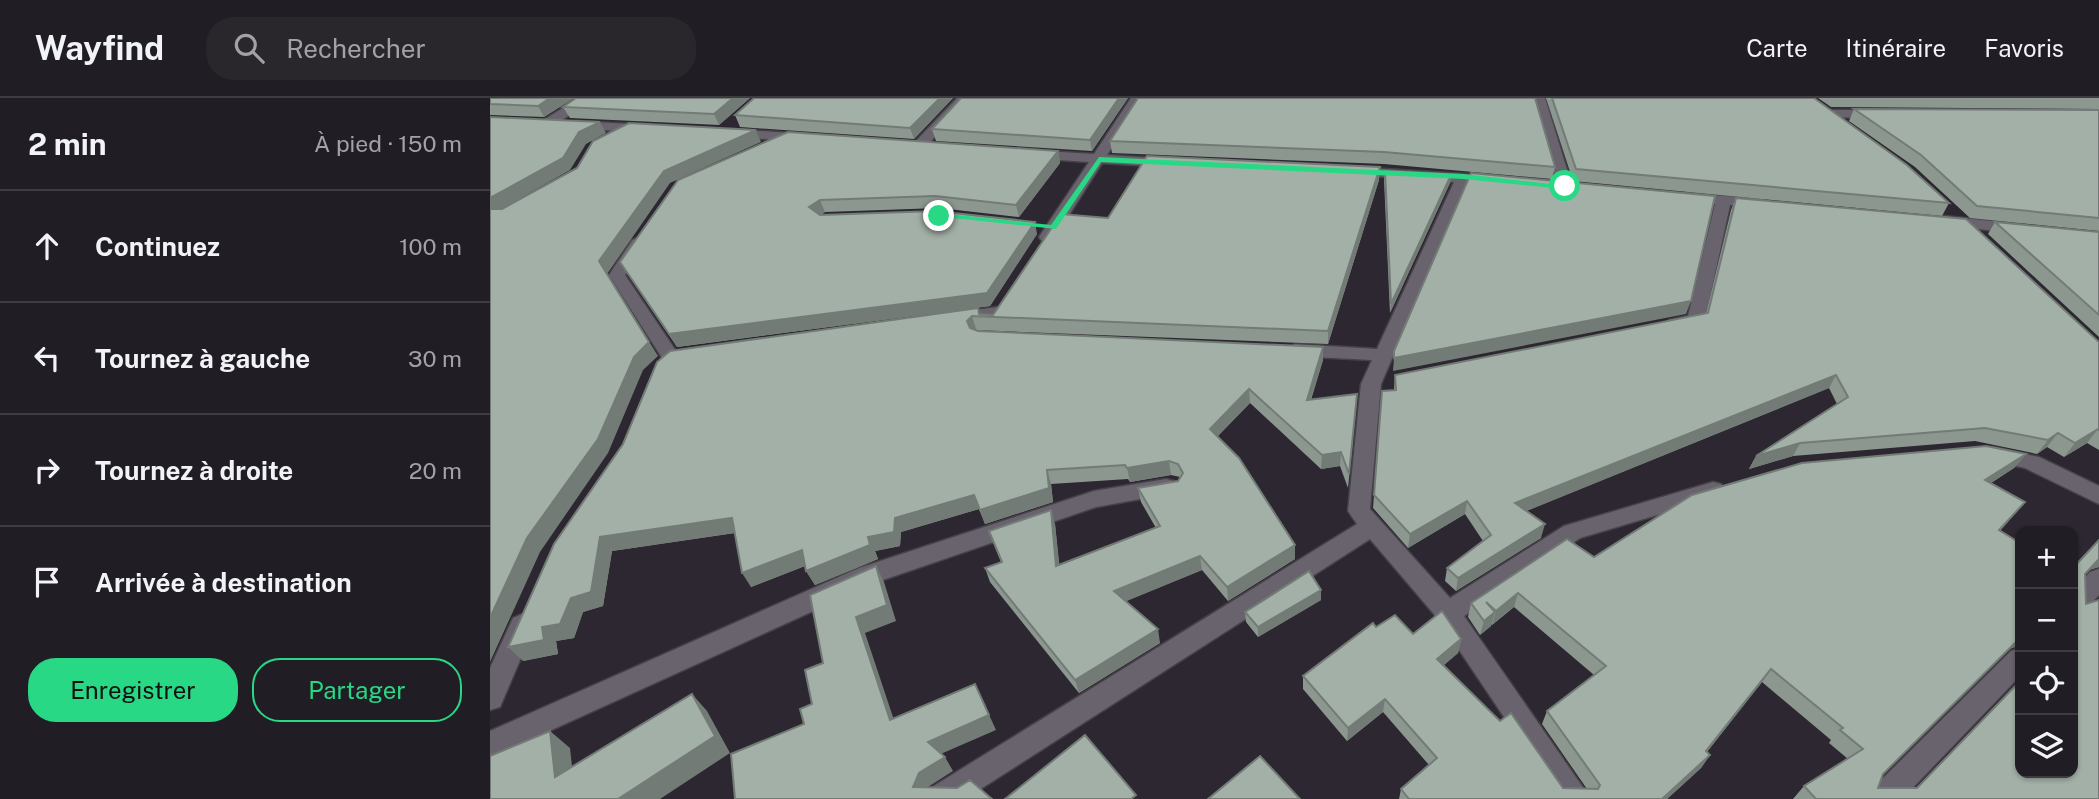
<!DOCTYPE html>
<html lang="fr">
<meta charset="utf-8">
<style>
body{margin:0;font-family:"Public Sans",sans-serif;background:#29262c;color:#f1f3f6}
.controls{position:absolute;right:21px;bottom:21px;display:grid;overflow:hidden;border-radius:14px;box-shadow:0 2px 5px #0004}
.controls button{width:63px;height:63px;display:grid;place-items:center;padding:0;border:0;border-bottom:2px solid #3e3b41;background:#211d24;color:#f1f3f6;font:35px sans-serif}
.stop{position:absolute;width:21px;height:21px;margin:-16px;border:5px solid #28d885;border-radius:50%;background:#fff}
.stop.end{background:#28d885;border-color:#fff;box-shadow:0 2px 7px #0008}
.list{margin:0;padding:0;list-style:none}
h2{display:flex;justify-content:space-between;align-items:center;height:91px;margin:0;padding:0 28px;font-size:30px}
h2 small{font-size:23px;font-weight:400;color:#a2a2a6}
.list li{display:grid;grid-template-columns:46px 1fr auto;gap:21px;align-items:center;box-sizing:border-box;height:112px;padding:0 28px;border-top:2px solid #3e3b41}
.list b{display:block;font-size:26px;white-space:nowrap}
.list em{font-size:23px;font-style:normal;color:#a2a2a6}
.actions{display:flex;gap:14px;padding:21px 28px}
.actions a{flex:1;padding:16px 0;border:2px solid #28d885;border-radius:28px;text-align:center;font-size:24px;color:#28d885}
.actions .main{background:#28d885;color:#111}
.icon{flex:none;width:38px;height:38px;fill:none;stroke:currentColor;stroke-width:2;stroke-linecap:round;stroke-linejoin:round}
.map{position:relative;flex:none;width:1609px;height:701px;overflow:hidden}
header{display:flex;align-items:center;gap:42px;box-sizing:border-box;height:98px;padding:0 35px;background:#211d24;border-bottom:2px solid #3e3b41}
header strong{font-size:33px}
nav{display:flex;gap:38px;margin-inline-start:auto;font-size:24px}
.search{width:490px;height:63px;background:#29262c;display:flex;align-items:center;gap:18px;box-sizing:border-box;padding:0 24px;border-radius:28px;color:#a2a2a6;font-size:26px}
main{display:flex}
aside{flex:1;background:#211d24}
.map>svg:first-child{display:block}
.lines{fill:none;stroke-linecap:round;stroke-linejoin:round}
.minor-casing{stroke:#464249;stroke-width:3}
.minor{fill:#69636e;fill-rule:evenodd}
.wall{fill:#8c9790}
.shaded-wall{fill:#727b75}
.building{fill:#a3b0a7;stroke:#727b75;stroke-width:2}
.route{fill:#28d885}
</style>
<header>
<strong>Wayfind</strong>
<div class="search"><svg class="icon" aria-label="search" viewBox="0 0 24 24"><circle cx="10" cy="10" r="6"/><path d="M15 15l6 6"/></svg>Rechercher</div>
<nav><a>Carte</a><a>Itinéraire</a><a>Favoris</a></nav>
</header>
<main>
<aside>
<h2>2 min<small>À pied · 150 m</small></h2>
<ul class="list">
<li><svg class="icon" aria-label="ahead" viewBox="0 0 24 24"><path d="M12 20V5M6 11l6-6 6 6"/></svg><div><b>Continuez</b></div><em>100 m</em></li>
<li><svg class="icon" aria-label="left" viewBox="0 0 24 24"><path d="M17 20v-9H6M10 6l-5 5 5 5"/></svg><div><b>Tournez à gauche</b></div><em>30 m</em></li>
<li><svg class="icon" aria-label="right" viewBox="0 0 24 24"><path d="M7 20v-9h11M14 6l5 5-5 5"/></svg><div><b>Tournez à droite</b></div><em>20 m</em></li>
<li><svg class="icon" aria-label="arrive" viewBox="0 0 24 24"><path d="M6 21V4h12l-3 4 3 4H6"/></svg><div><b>Arrivée à destination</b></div></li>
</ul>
<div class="actions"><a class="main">Enregistrer</a><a>Partager</a></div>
</aside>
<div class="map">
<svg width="1609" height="701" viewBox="0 0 1609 701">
<rect width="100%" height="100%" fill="#2c2730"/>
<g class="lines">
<defs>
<g id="minor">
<polygon points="89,0 104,0 62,29 52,29 52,23"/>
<polygon points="467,0 480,0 434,51 424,51 424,45"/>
<polygon points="641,0 653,0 617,57 679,61 686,65 679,69 612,65 563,142 551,142 549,139 599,64 540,60 533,56 540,52 604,56"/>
<polygon points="1043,0 1055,0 1082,88 1080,91 1075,92 1068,88"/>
<polygon points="1339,12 1390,12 1396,16 1390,20 1334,19 1333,16"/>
<polygon points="86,23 159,27 166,31 159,35 81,30 79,27"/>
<polygon points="240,31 316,36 323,40 316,44 235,38 235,32"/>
<polygon points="862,69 1008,78 1015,82 1008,86 978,84 891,286 880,411 960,500 1074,428 1223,384 1231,386 1234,392 1231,398 1090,440 974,518 1101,701 1069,701 949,522 880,441 475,701 434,701 439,691 867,426 858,413 871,286 882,262 805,258 796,252 805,246 887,251 964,84 857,76 857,70"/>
<polygon points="1197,95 1273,101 1281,106 1273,111 1240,107 1215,222 1212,226 1185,231 1176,226 1179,222 1198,218 1225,106 1192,102 1190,99"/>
<polygon points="1454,118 1530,126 1538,131 1530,136 1449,126 1446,123"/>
<polygon points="148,140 156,145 135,177 190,259 188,263 174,263 119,177 142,142"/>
<polygon points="508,209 514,210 517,214 514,218 461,225 452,220 461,215"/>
<polygon points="1503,349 1549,359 1609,388 1609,406 1535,370 1496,361 1492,356 1496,351"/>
<polygon points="676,381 684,383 687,389 684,395 606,409 387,484 0,660 0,633 369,470 604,393"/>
<polygon points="1609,471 1609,497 1592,515 1583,518 1583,492 1600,474"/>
<polygon points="32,516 41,520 45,527 10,609 0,612 0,570 23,520"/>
<polygon points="1530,550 1530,578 1412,701 1377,701 1382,691 1521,553"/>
</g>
</defs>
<use href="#minor" class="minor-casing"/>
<use href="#minor" class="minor"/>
</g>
<g class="wall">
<polygon points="0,0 84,0 54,19 0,17"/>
<polygon points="260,0 229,27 80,20 73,9"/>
<polygon points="264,0 463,0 424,41 250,29 245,17"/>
<polygon points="638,0 602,53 446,43 442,31"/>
<polygon points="648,0 1065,69 1062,81 894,66 622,55 620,43"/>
<polygon points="1056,0 1324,0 1459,105 1452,118 1083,83"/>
<polygon points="1328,0 1609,0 1609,11 1341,9"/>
<polygon points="1364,11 1609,12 1609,133 1480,120 1425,69 1359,23"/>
<polygon points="568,53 570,65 529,119 449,110 335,114 331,117 547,136 500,208 187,249 130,164 188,82"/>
<polygon points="895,73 961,77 960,85 900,215 894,82"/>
<polygon points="889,82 838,246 485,232 833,262 821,302 866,310 858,390 850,368 831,371 760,305 727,339 805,461 738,503 712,472 636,503 670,545 589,595 500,484 495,470 511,464 499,433 565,426 569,467 666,430 651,404 648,390 688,383 690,379 681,377 640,384 638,381 561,386 563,404 495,426 489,411 411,434 410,448 385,453 388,461 325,487 316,473 315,468 261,489 245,435 122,453 113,508 93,514 84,540 66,543 68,556 33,563 133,346 167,264 490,216 503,217 618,120"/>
<polygon points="1246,100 1609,244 1609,352 1597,345 1574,359 1557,349 1547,356 1485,343 1303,358 1259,371 1266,358 1347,306 1339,290 1036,413 1051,440 966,493 955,483 957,470 993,443 975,416 918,450 883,410 892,293 904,292 905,277 1216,216 1241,112"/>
<polygon points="1505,124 1609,134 1609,239 1498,136"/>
<polygon points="1536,356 1524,370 1501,385 1535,404 1510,433 1519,551 1392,677 1388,690 1426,690 1530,582 1530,675 1583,470 1609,442 1609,469 1599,472 1595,476 1596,506 1607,503 1609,501 1609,701 1303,701 1314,688 1358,661 1339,645 1341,642 1272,584 1217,654 1220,657 1211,670 1177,701 909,701 911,691 939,667 893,614 857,643 813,591 813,578 886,529 923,536 971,541 968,555 954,567 1073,690 1097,691 1052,626 1057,613 1104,577 1024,509 1002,527 1001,526 1001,528 990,537 978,519 981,505 1104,459"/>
<polygon points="831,492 831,502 768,539 756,524 755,514"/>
</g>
<g class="shaded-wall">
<polygon points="60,0 84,0 54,19 48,8"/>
<polygon points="243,0 260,0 229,27 224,16"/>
<polygon points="450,0 463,0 424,41 420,30"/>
<polygon points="629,0 638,0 602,53 600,42"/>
<polygon points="110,24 116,35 96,46 80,72 8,113 0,111 0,100 89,34"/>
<polygon points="266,32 271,44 180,85 117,176 168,258 153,272 118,355 50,454 0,564 0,520 109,163 174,73"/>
<polygon points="568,53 570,65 529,119 526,107"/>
<polygon points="890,69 889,82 838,246 838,233"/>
<polygon points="961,77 960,85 900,215 901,206"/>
<polygon points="330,102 335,114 325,121 319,109"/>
<polygon points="545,124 547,136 500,208 187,249 179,236"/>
<polygon points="1201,203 1196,216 903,273 904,260"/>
<polygon points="482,218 486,231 481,236 477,223"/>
<polygon points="833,249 833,262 816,316 817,302"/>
<polygon points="1346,277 1339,290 1022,419 1025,405"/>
<polygon points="759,291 760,305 721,345 720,331"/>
<polygon points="1608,331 1597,345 1574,359 1585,345"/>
<polygon points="1568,335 1557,349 1547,356 1558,342"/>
<polygon points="1310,345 1303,358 1259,371 1266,358"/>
<polygon points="851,354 850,368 831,371 832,357"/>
<polygon points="1536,356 1524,370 1484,396 1495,382"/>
<polygon points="679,363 681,377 640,384 637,370"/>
<polygon points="557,372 561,386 563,404 495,426 490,412"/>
<polygon points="484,397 489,411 411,434 410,448 385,453 388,461 325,487 316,473 378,439 405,420"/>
<polygon points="977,403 975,416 918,450 920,436"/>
<polygon points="561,412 565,426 571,481 566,468"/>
<polygon points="242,420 251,434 122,453 113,508 93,514 84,540 66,543 68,556 33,563 18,549 52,529 81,500 110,439"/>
<polygon points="1055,426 1051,440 966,493 968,480"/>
<polygon points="805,447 805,461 738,503 737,489"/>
<polygon points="312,452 320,466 261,489 252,475"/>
<polygon points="710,458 712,472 627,507 624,493"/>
<polygon points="1609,461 1609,469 1598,472"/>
<polygon points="386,468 394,484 406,523 375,535 409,637 400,622 366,519"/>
<polygon points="831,492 831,502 768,539 768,529"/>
<polygon points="1028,495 1024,509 1002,527 1006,513"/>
<polygon points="1005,514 1001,528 990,537 994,523"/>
<polygon points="668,531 670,545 589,595 585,582"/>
<polygon points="1530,540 1530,548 1519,551"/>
<polygon points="971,541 968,555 945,574 947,561"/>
<polygon points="1281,571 1272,584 1207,666 1216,653"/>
<polygon points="485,586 506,632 446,658 438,644"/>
<polygon points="202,596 217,613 240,655 170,701 128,701"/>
<polygon points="895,601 893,614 857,643 858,630"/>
<polygon points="60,633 80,650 85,695 65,679"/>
<polygon points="1220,657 1211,670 1177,701 1172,701"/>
<polygon points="455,659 463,673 438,689 423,689 429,675"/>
</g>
<g class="building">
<polygon points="0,0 60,0 48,8 0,6"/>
<polygon points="86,0 243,0 224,16 73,9"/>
<polygon points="264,0 450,0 420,30 245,17"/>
<polygon points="471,0 629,0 600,42 442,31"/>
<polygon points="648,0 1045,0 1065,69 894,54 620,43"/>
<polygon points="1062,0 1324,0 1417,67 1459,105 1086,71"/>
<polygon points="1364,11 1609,12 1609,120 1487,108 1431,57"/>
<polygon points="0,19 110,24 89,34 73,60 0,100"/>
<polygon points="139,25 266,32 174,73 109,163 159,244 144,259 108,341 37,440 0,520 0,107 0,111 12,111 87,70 103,43"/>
<polygon points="298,34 568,53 526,107 445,98 330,102 319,109 330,117 445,113 545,124 497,195 179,236 130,164 188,82"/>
<polygon points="657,58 890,69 838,233 482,218 477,223 480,230 488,233 833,249 817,302 867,296 859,376 851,354 832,357 759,291 720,331 749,360 805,447 737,489 710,458 624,493 668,531 585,582 495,470 512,464 499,433 561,412 566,468 670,428 648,390 688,383 693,375 688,366 679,363 637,370 635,367 557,372 559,390 490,412 484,397 405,420 404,434 378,439 380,447 316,473 312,452 252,475 242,420 110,439 101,494 81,500 70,526 52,529 54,542 18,549 64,446 133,346 167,264 180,253 488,210 489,216 503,217 571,116 618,120"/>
<polygon points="895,73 961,77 901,206"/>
<polygon points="981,75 1225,98 1201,203 904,260 904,253"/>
<polygon points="1246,100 1476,121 1609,244 1609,332 1608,331 1585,345 1568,335 1558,342 1495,330 1310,345 1266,358 1358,299 1346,277 1025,405 1055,426 968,480 957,470 1001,437 977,403 920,436 884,397 892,293 906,292 905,277 1218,215"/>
<polygon points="1505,124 1609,134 1609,217"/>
<polygon points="1496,348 1536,356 1495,382 1535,404 1509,432 1530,445 1530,540 1393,676 1388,690 1427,690 1530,583 1530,675 1583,675 1583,470 1609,442 1609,461 1595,476 1596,506 1609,502 1609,701 1326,701 1314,688 1373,651 1350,632 1353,630 1281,571 1216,653 1220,657 1172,701 919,701 911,691 947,660 895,601 858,630 813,578 883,525 886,529 905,517 923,536 952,513 971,541 947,561 1010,623 1021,615 1073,690 1108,691 1110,687 1057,613 1116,568 1028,495 1006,513 996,504 1005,514 994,523 981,505 1077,441 1104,459 1202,397 1312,365"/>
<polygon points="386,468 397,507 366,519 400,622 485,586 499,617 438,644 455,659 429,675 423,689 467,690 480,682 502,701 245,701 241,656 314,626 310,611 322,606 315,572 333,565 320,497"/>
<polygon points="819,473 831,492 768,529 755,514"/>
<polygon points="202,596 225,638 128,701 0,701 0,658 60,633 65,679"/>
<polygon points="595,637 646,697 641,701 515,701"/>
<polygon points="770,658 810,701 718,701"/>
</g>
<polygon class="route" points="609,59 973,76 1079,88 1075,91 973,81 611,64 566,131 445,118 449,115 561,127"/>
</svg>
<div class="controls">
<button>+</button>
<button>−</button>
<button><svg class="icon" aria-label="locate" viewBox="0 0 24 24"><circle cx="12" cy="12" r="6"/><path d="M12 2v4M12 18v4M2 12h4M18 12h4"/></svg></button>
<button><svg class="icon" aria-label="layers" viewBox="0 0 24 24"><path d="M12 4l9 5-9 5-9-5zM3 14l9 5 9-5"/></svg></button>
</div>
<div class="stop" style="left:1075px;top:88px"></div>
<div class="stop end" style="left:449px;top:118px"></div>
</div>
</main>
